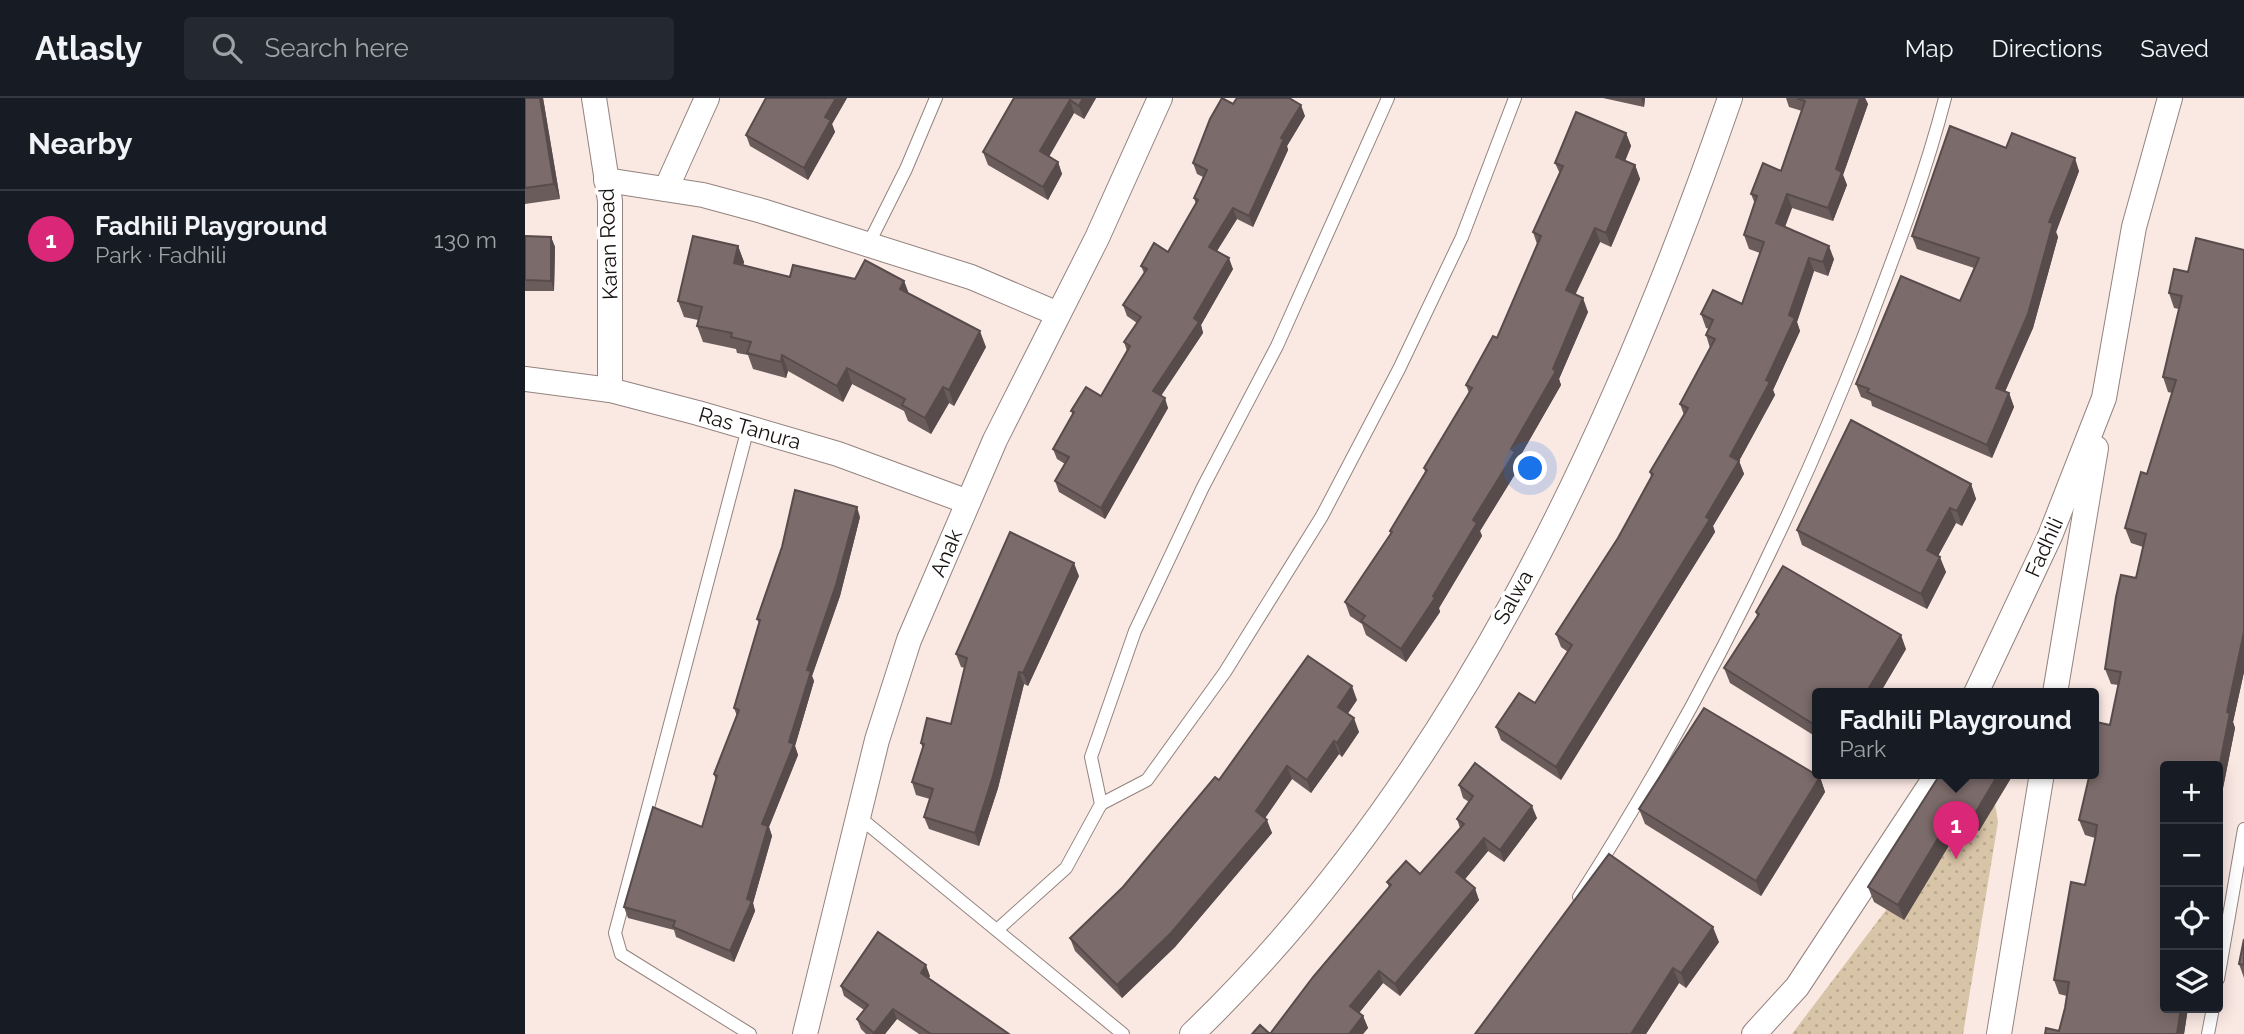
<!DOCTYPE html>
<meta charset="utf-8">
<style>
body{margin:0;font-family:Raleway,sans-serif;background:#242831;color:#f1f3f6}
.controls{position:absolute;right:21px;bottom:21px;display:grid;overflow:hidden;border-radius:7px;box-shadow:0 4px 18px #0003}
.controls button{width:63px;height:63px;display:grid;place-items:center;padding:0;border:0;border-bottom:2px solid #363941;background:#171b24;color:#f1f3f6;font:35px sans-serif}
.you{position:absolute;left:1006px;top:371px;width:24px;height:24px;margin:-18px;border:5px solid #fff;border-radius:50%;background:#1a73e8;box-shadow:0 0 0 10px #1a73e833}
.badge{display:grid;place-items:center;width:46px;height:46px;border-radius:50%;background:#db2777;color:#fff;font-size:23px;font-weight:700}
.pin{position:absolute;translate:-50% -58px;filter:drop-shadow(0 2px 4px #0008)}
.pin::after{content:'';position:absolute;top:37px;width:24px;height:21px;background:inherit;clip-path:polygon(0 0,100% 0,50% 100%)}
.popup{position:absolute;left:1287px;top:590px;width:287px;height:91px;box-sizing:border-box;display:grid;place-content:center;border-radius:7px;background:#171b24;filter:drop-shadow(0 2px 5px #0005);font-size:23px;white-space:nowrap;color:#9ea1a6}
.popup b{font-size:26px;color:#f1f3f6}
.popup::after{content:'';position:absolute;left:50%;top:100%;margin-left:-14px;border:14px solid transparent;border-top-color:#171b24}
.list{margin:0;padding:0;list-style:none}
h2{display:flex;justify-content:space-between;align-items:center;height:91px;margin:0;padding:0 28px;font-size:30px}
h2 small{font-size:23px;font-weight:400;color:#9ea1a6}
.list li{display:grid;grid-template-columns:46px 1fr auto;gap:21px;align-items:center;box-sizing:border-box;height:98px;padding:0 28px;border-top:2px solid #363941}
.list b{display:block;font-size:26px;white-space:nowrap}
.list p{margin:0;font-size:23px;white-space:nowrap;color:#9ea1a6}
.list em{font-size:23px;font-style:normal;color:#9ea1a6}
.icon{flex:none;width:38px;height:38px;fill:none;stroke:currentColor;stroke-width:2;stroke-linecap:round;stroke-linejoin:round}
.map{position:relative;flex:none;width:1719px;height:936px;overflow:hidden}
header{display:flex;align-items:center;gap:42px;box-sizing:border-box;height:98px;padding:0 35px;background:#171b24;border-bottom:2px solid #363941}
header strong{font-size:33px}
nav{display:flex;gap:38px;margin-inline-start:auto;font-size:24px}
.search{width:490px;height:63px;background:#242831;display:flex;align-items:center;gap:18px;box-sizing:border-box;padding:0 24px;border-radius:7px;color:#9ea1a6;font-size:26px}
main{display:flex}
aside{flex:1;background:#171b24}
.map>svg:first-child{display:block}
.park{fill:url(#park-dots)}
.lines{fill:none;stroke-linecap:round;stroke-linejoin:round}
.service-casing{stroke:#93837e;stroke-width:14}
.minor-casing{stroke:#93837e;stroke-width:26}
.service{stroke:#fff;stroke-width:12}
.minor{stroke:#fff;stroke-width:24}
.wall{fill:#6b5c5c}
.shaded-wall{fill:#574b4b}
.building{fill:#7c6b6b;stroke:#574b4b;stroke-width:2}
.labels{text-anchor:middle;dominant-baseline:central;stroke-width:7;stroke-linejoin:round;paint-order:stroke}
.street-label{font-size:21px;fill:#17110f;stroke:#fff}
</style>
<header>
<strong>Atlasly</strong>
<div class="search"><svg class="icon" aria-label="search" viewBox="0 0 24 24"><circle cx="10" cy="10" r="6"/><path d="M15 15l6 6"/></svg>Search here</div>
<nav><a>Map</a><a>Directions</a><a>Saved</a></nav>
</header>
<main>
<aside>
<h2>Nearby<small></small></h2>
<ul class="list">
<li><span class="badge">1</span><div><b>Fadhili Playground</b><p>Park · Fadhili</p></div><em>130 m</em></li>
</ul>
</aside>
<div class="map">
<svg width="1719" height="936" viewBox="0 0 1719 936">
<defs>
<pattern id="park-dots" width="8" height="8" patternUnits="userSpaceOnUse" patternTransform="scale(1.75)"><rect width="8" height="8" fill="#d8c4a7"/><path d="M2 2h.1M6 6h.1" fill="none" stroke="#b9a78f" stroke-width="1.8" stroke-linecap="round"/></pattern>
</defs>
<rect width="100%" height="100%" fill="#fae8e3"/>
<polygon class="park" points="1465,675 1473,724 1438,936 1267,936"/>
<g class="lines">
<defs>
<g id="service">
<polyline points="343,147 381,71 411,0"/>
<polyline points="223,330 90,835 96,856 225,936"/>
<polyline points="576,706 622,682 700,574 797,418 874,271 937,139 990,0"/>
<polyline points="334,719 598,936"/>
<path d="M1054 799C1167 622 1261 436 1338 240 1368 161 1399 82 1420 0"/>
<polyline points="472,832 541,770 576,706 566,659 610,533 678,389 752,248 863,0"/>
<polyline points="1693,881 1719,731"/>
<polyline points="1683,936 1688,910"/>
</g>
<g id="minor">
<polyline points="69,0 85,103 85,292"/>
<polyline points="81,82 178,97 237,113 446,179 533,216"/>
<polyline points="141,91 182,0"/>
<polyline points="0,281 85,292 173,315 313,356 443,404"/>
<polyline points="1451,595 1525,438 1579,300 1609,129 1645,0"/>
<polyline points="1530,595 1571,350"/>
<polyline points="280,936 352,642 384,542 470,342 572,140 635,0"/>
<path d="M667 936C927 686 1089 336 1205 0"/>
<polyline points="1229,936 1272,889 1413,675"/>
<polyline points="1474,936 1517,675"/>
</g>
</defs>
<use href="#service" class="service-casing"/>
<use href="#minor" class="minor-casing"/>
<use href="#service" class="service"/>
<use href="#minor" class="minor"/>
</g>
<g class="wall">
<polygon points="0,0 18,0 35,101 0,106"/>
<polygon points="241,0 322,0 307,26 310,34 283,82 225,48 221,37"/>
<polygon points="489,0 571,0 559,21 549,15 524,58 533,64 537,76 523,102 463,67 458,54"/>
<polygon points="1078,0 1120,0 1119,9"/>
<polygon points="1261,0 1340,0 1343,6 1318,77 1322,87 1308,123 1267,110 1260,129 1309,161 1303,178 1289,173 1272,224 1275,233 1248,292 1250,297 1214,363 1219,376 1188,428 1190,434 1036,682 976,642 971,629 1010,605 1043,554 1036,549 1031,536 1093,440 1126,379 1125,374 1159,317 1155,306 1185,250 1181,237 1184,231 1181,230 1176,216 1217,206 1235,155 1224,151 1219,137 1230,106 1226,96 1256,73 1277,13 1264,9"/>
<polygon points="708,6 780,18 762,48 763,52 728,129 712,121 692,153 708,171 676,227 678,235 636,297 643,310 580,421 534,394 530,383 540,366 532,361 528,351 548,317 546,313 576,298 602,253 599,244 612,225 602,218 598,207 619,175 616,168 643,154 671,106 669,100 678,79 672,76 668,65"/>
<polygon points="1101,35 1106,48 1100,63 1110,67 1115,81 1086,149 1075,144 1050,196 1063,214 1034,281 1036,287 993,362 995,368 955,433 957,438 914,510 915,514 881,564 841,537 837,526 825,518 820,504 866,436 865,433 900,374 899,370 944,295 941,287 972,240 1012,146 1008,134 1035,76 1030,65"/>
<polygon points="1481,50 1554,73 1531,134 1533,139 1508,230 1480,293 1484,295 1489,309 1467,360 1347,308 1346,303 1336,299 1331,286 1435,203 1449,170 1392,151 1387,138"/>
<polygon points="0,138 26,139 30,149 29,193 0,193"/>
<polygon points="213,148 219,164 218,167 265,179 379,183 384,196 461,249 429,308 424,305 406,336 383,323 379,313 327,286 318,304 263,273 261,280 228,271 223,257 212,255 211,251 178,244 172,228 173,222 159,219 153,203"/>
<polygon points="1719,152 1719,574 1708,624 1710,630 1693,715 1698,729 1693,756 1693,668 1640,910 1663,910 1659,936 1520,936 1534,933 1540,910 1542,898 1534,896 1529,882 1560,787 1570,740 1560,737 1554,722 1585,627 1593,587 1586,586 1580,571 1611,480 1618,449 1606,445 1600,430 1622,376 1647,295 1643,294 1638,279 1654,211 1649,210 1644,195 1663,174"/>
<polygon points="1446,386 1451,401 1437,428 1431,425 1413,458 1421,474 1402,511 1277,447 1272,432"/>
<polygon points="335,419 315,498 287,578 289,583 270,648 273,657 244,729 247,738 228,805 230,813 209,864 151,839 149,832 103,820 99,809 177,729 191,683 189,676 212,618 209,610 234,525 232,521"/>
<polygon points="554,478 503,588 499,586 473,690 454,748 404,731 399,719 405,701 391,697 387,684 398,651 396,645 426,626 440,570 436,569 431,556"/>
<polygon points="1231,514 1381,551 1355,595 1293,595 1293,640 1205,585 1199,570 1232,518"/>
<polygon points="832,602 822,616 834,634 817,659 814,656 786,695 767,681 740,720 747,735 650,849 597,900 550,853 545,840 598,789 694,682"/>
<polygon points="1416,675 1489,675 1454,733 1438,724 1379,822 1349,804 1343,789"/>
<polygon points="1295,679 1300,694 1236,798 1120,726 1114,711"/>
<polygon points="934,687 1012,720 979,764 963,753 940,781 954,802 875,898 858,885 834,915 838,918 843,930 838,936 727,936 745,936 864,789 862,784 895,776 935,730 932,721 944,704 938,700"/>
<polygon points="1719,841 1719,880 1714,866"/>
<polygon points="1194,844 1161,890 1154,885 1121,936 950,936"/>
<polygon points="405,878 404,880 484,936 394,936 372,921 360,936 341,936 336,931 332,921 339,912 319,898 316,888"/>
</g>
<g class="shaded-wall">
<polygon points="15,0 18,0 35,101 29,86"/>
<polygon points="311,0 322,0 307,26 310,34 283,82 279,70 300,19"/>
<polygon points="558,0 571,0 559,21 554,8"/>
<polygon points="1116,0 1120,0 1119,9"/>
<polygon points="1335,0 1340,0 1343,6 1318,77 1322,87 1308,123 1303,110 1311,71"/>
<polygon points="545,2 549,15 520,66 515,53"/>
<polygon points="776,7 780,18 762,48 763,52 728,129 724,118 756,40"/>
<polygon points="1101,35 1106,48 1096,73 1091,59"/>
<polygon points="1550,60 1554,73 1531,134 1533,139 1508,230 1476,303 1471,290 1524,124"/>
<polygon points="533,64 537,76 523,102 518,89"/>
<polygon points="1110,67 1115,81 1086,149 1081,135"/>
<polygon points="1262,96 1267,110 1256,139 1251,125"/>
<polygon points="708,110 712,121 688,159 684,149"/>
<polygon points="1070,130 1075,144 1046,206 1041,192"/>
<polygon points="26,139 30,149 29,193 26,183"/>
<polygon points="213,148 219,164 215,181 209,165"/>
<polygon points="1304,148 1309,161 1303,178 1298,164"/>
<polygon points="704,160 708,171 676,227 678,235 632,304 628,293"/>
<polygon points="1284,160 1289,173 1272,224 1275,233 1248,292 1250,297 1214,363 1219,376 1188,428 1190,434 1036,682 1031,669 1181,419 1205,358 1241,282"/>
<polygon points="379,183 385,199 375,191"/>
<polygon points="1058,200 1063,214 1034,281 1036,287 993,362 995,368 955,433 957,438 914,510 915,514 881,564 876,551 908,498 1028,271"/>
<polygon points="455,233 461,249 429,308 424,292"/>
<polygon points="257,257 263,273 261,280 256,264"/>
<polygon points="322,270 327,286 318,304 312,288"/>
<polygon points="418,289 424,305 406,336 400,320"/>
<polygon points="1484,295 1489,309 1467,360 1462,347"/>
<polygon points="640,300 643,310 580,421 576,410"/>
<polygon points="1446,386 1451,401 1437,428 1432,413"/>
<polygon points="332,409 335,419 315,498 287,578 289,583 270,648 273,657 244,729 247,738 228,805 230,813 209,864 205,853 222,801 237,726 264,644 282,572"/>
<polygon points="1425,410 1431,425 1408,467 1402,452"/>
<polygon points="1415,459 1421,474 1402,511 1396,496"/>
<polygon points="549,465 554,478 503,588 498,575"/>
<polygon points="1719,534 1719,574 1708,624 1710,630 1693,715 1698,729 1693,756 1693,675 1702,614"/>
<polygon points="1376,537 1381,551 1355,595 1341,595"/>
<polygon points="494,574 499,586 473,690 454,748 450,735"/>
<polygon points="827,588 832,602 818,623 813,609"/>
<polygon points="829,620 834,634 817,659 812,645"/>
<polygon points="809,643 814,656 786,695 782,682"/>
<polygon points="762,668 767,681 736,726 731,713"/>
<polygon points="1474,675 1489,675 1454,733 1448,719"/>
<polygon points="1295,679 1300,694 1236,798 1231,783"/>
<polygon points="1007,708 1012,720 979,764 975,752"/>
<polygon points="1432,709 1438,724 1379,822 1373,807"/>
<polygon points="742,722 747,735 650,849 597,900 592,887"/>
<polygon points="959,740 963,753 936,786 931,774"/>
<polygon points="950,790 954,802 875,898 870,886"/>
<polygon points="1188,829 1194,844 1161,890 1156,875"/>
<polygon points="401,867 405,878 400,885 396,875"/>
<polygon points="1148,870 1154,885 1121,936 1106,936"/>
<polygon points="854,873 858,885 830,920 825,908"/>
<polygon points="1656,910 1663,910 1659,936 1652,936"/>
<polygon points="368,911 372,921 360,936 349,936"/>
<polygon points="838,918 843,930 838,936 824,936"/>
</g>
<g class="building">
<polygon points="0,0 15,0 29,86 0,90"/>
<polygon points="241,0 311,0 300,19 306,22 279,70 221,37"/>
<polygon points="489,0 558,0 554,8 545,2 515,53 533,64 518,89 458,54"/>
<polygon points="697,0 708,6 712,0 764,0 776,7 756,40 759,41 724,118 708,110 684,149 704,160 669,220 674,224 628,293 640,300 576,410 530,383 544,359 528,351 549,314 546,313 561,289 576,298 605,248 599,244 616,219 598,207 622,171 616,168 629,145 643,154 673,102 669,100 682,72 668,65 685,21"/>
<polygon points="1272,0 1335,0 1311,71 1317,74 1303,110 1262,96 1251,125 1304,148 1298,164 1284,160 1264,217 1270,220 1241,282 1245,284 1205,358 1214,363 1181,419 1185,421 1031,669 971,629 994,595 1010,605 1047,547 1031,536 1093,440 1128,376 1125,374 1163,310 1155,306 1190,241 1181,237 1188,222 1176,216 1188,192 1217,206 1239,144 1219,137 1232,98 1226,96 1238,65 1256,73 1280,3"/>
<polygon points="1051,14 1101,35 1091,59 1110,67 1081,135 1070,130 1041,192 1058,200 1028,271 1031,273 986,351 990,354 948,422 952,425 908,498 910,500 876,551 836,523 840,518 820,504 867,434 865,433 902,372 899,370 947,290 941,287 968,238 972,240 1016,138 1008,134 1038,68 1030,65"/>
<polygon points="1425,28 1481,50 1487,35 1550,60 1524,124 1528,125 1503,216 1471,290 1484,295 1462,347 1342,294 1344,291 1331,286 1376,178 1435,203 1454,160 1387,138"/>
<polygon points="0,138 26,139 26,183 0,182"/>
<polygon points="168,138 213,148 209,165 265,179 268,167 330,181 340,162 379,183 375,191 455,233 424,292 418,289 400,320 377,307 380,301 322,270 312,288 257,257 256,264 222,255 226,244 206,239 207,235 172,228 177,209 153,203"/>
<polygon points="1671,140 1719,152 1719,534 1702,614 1705,615 1693,675 1693,668 1640,668 1640,910 1656,910 1652,936 1654,936 1520,936 1521,930 1534,933 1540,910 1544,884 1529,882 1546,784 1560,787 1570,741 1572,727 1554,722 1565,675 1569,675 1569,631 1571,624 1585,627 1596,574 1580,571 1591,499 1596,477 1611,480 1621,436 1600,430 1616,374 1622,376 1651,282 1638,279 1657,198 1644,195 1649,171 1663,174"/>
<polygon points="1326,322 1446,386 1432,413 1425,410 1402,452 1415,459 1396,496 1272,432"/>
<polygon points="270,392 332,409 311,487 282,572 286,573 264,644 269,646 237,726 243,728 222,801 227,803 205,853 148,829 150,823 99,809 128,709 177,729 192,678 189,676 214,612 209,610 235,522 232,521 257,449"/>
<polygon points="485,434 549,465 498,575 494,574 468,678 450,735 399,719 408,691 387,684 399,646 396,645 402,620 426,626 442,560 431,556"/>
<polygon points="1258,468 1376,537 1341,595 1293,595 1293,629 1199,570 1234,516 1231,514"/>
<polygon points="783,558 827,588 813,609 829,620 812,645 809,643 782,682 762,668 731,713 742,722 646,835 592,887 545,840 598,789 690,679 694,682"/>
<polygon points="1179,610 1295,679 1231,783 1114,711"/>
<polygon points="950,665 1007,708 975,752 959,740 931,774 950,790 870,886 854,873 825,908 838,918 824,936 727,936 735,927 745,936 788,879 866,787 862,784 881,763 895,776 939,726 932,721 948,698 934,687"/>
<polygon points="1416,675 1474,675 1448,719 1432,709 1373,807 1343,789"/>
<polygon points="1084,756 1188,829 1156,875 1148,870 1106,936 950,936"/>
<polygon points="353,834 401,867 396,875 484,936 406,936 368,911 349,935 332,921 343,907 316,888"/>
<polygon points="1719,841 1719,867 1714,866"/>
</g>
<g class="labels">
<g class="street-label">
<text transform="translate(83 146) rotate(-92)">Karan Road</text>
<text transform="translate(225 330) rotate(16)">Ras Tanura</text>
<text transform="translate(1519 449) rotate(-66)">Fadhili</text>
<text transform="translate(421 455) rotate(-67)">Anak</text>
<text transform="translate(988 499) rotate(-61)">Salwa</text>
</g>
</g>
</svg>
<div class="controls">
<button>+</button>
<button>−</button>
<button><svg class="icon" aria-label="locate" viewBox="0 0 24 24"><circle cx="12" cy="12" r="6"/><path d="M12 2v4M12 18v4M2 12h4M18 12h4"/></svg></button>
<button><svg class="icon" aria-label="layers" viewBox="0 0 24 24"><path d="M12 4l9 5-9 5-9-5zM3 14l9 5 9-5"/></svg></button>
</div>
<div class="you"></div>
<div class="pin badge" style="left:1431px;top:761px">1</div>
<div class="popup"><b>Fadhili Playground</b>Park</div>
</div>
</main>
